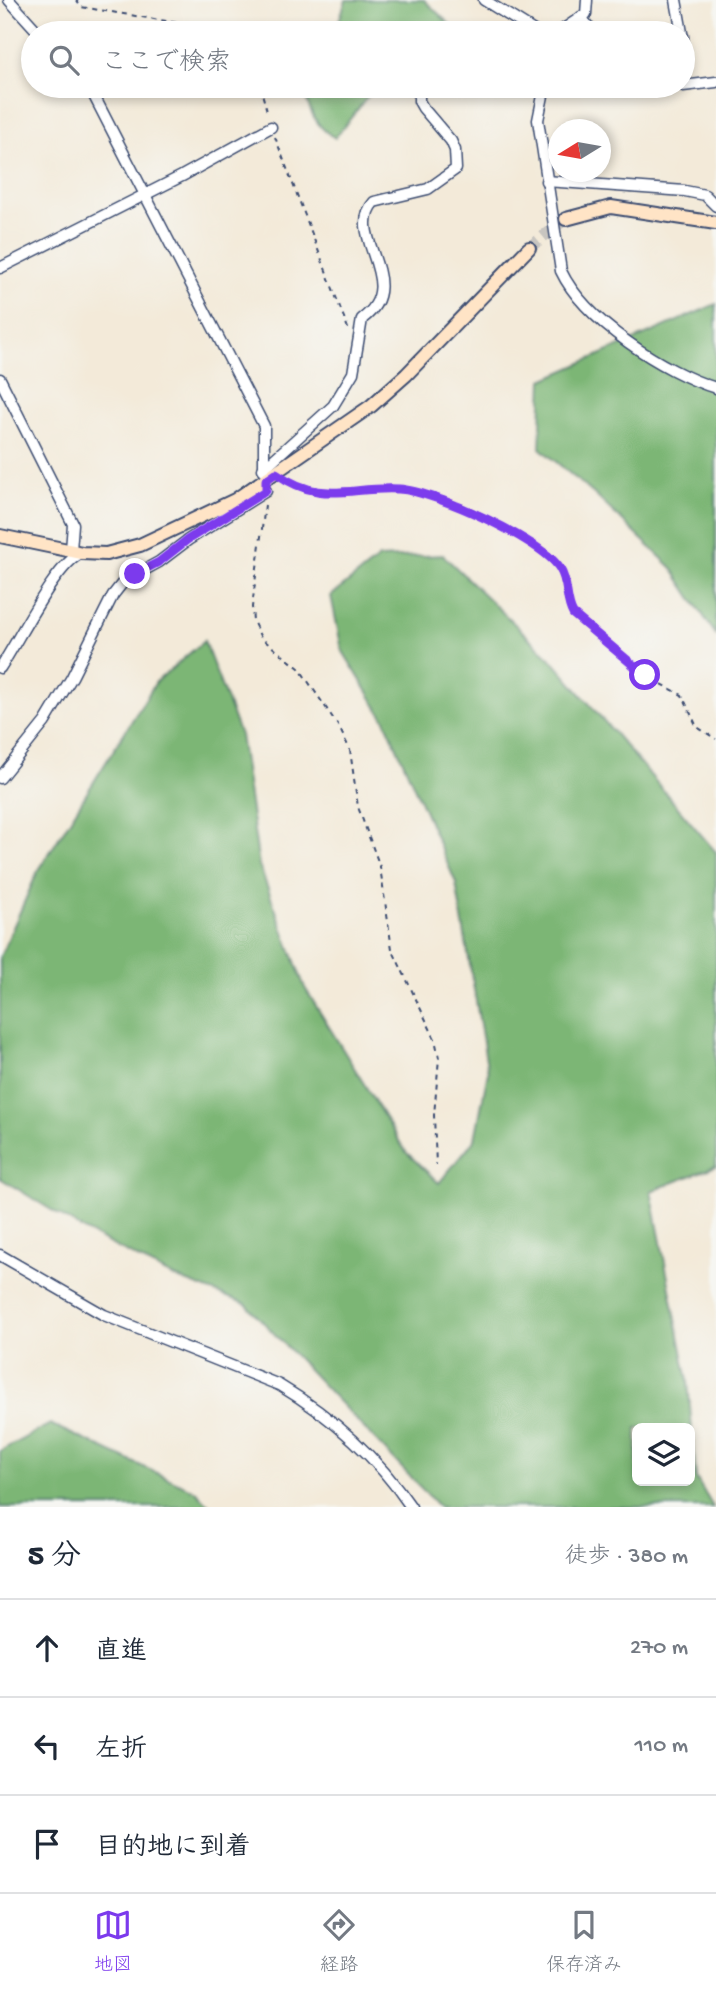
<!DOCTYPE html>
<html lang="ja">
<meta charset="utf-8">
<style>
body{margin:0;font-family:"Gochi Hand","Klee One",sans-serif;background:#f2f2f3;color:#1f2937}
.controls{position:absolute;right:21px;bottom:21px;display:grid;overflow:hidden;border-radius:10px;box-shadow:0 4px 10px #0003}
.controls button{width:63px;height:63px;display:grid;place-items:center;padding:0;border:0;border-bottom:2px solid #e0e1e3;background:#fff;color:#1f2937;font:35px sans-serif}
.compass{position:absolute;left:548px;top:119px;width:63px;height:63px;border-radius:50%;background:#fff;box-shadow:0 4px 10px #0003;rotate:259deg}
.stop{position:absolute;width:21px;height:21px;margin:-16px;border:5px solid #7c3aed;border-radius:50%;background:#fff}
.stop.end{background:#7c3aed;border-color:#fff;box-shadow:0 2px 7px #0008}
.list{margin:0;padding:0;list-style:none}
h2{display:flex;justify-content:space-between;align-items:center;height:91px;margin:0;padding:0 28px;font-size:30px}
h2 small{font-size:23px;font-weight:400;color:#747a83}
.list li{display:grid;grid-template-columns:46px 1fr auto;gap:21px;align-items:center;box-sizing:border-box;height:98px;padding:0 28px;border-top:2px solid #e0e1e3}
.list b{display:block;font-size:26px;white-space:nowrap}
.list em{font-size:23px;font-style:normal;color:#747a83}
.icon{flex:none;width:38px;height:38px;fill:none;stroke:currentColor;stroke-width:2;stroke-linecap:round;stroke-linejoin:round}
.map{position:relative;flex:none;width:716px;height:1507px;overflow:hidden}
.search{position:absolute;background:#fff;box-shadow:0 4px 10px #0003;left:21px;right:21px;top:21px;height:77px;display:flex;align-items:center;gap:18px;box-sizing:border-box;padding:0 24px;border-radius:38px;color:#747a83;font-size:26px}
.sheet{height:385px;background:#fff}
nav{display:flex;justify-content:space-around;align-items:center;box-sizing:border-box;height:98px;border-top:2px solid #e0e1e3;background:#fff;font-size:19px;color:#747a83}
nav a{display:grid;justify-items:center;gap:4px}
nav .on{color:#7c3aed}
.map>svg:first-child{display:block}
.forest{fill:#7cb674;stroke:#4c7269;stroke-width:2;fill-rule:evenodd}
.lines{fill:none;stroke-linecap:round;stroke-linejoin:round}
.secondary-tunnel{stroke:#c8c5c0;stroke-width:12;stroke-dasharray:12 6;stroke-linecap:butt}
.street-casing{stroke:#3b4b70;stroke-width:13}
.secondary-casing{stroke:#3b4b70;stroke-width:16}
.path{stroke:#3b4b70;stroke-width:2;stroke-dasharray:5 5;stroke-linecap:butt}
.street{stroke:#fff;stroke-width:10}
.secondary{stroke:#ffe4c6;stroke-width:12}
.route{stroke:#7c3aed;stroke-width:9}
</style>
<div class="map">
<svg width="716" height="1507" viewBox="0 0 716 1507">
<rect width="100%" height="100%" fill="#f6f6f2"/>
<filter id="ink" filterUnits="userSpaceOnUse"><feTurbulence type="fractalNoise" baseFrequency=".0143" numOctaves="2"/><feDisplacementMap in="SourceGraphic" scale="14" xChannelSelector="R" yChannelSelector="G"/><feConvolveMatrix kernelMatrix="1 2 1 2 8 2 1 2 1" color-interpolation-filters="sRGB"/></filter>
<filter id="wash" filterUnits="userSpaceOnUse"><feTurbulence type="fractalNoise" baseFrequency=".00686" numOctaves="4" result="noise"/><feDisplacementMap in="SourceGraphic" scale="28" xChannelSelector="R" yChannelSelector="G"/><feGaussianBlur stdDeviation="1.57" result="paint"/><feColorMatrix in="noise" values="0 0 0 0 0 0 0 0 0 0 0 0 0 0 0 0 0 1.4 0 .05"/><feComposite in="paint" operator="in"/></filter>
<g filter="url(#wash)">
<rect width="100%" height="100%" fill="#f3ead9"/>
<g class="forest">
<polygon points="346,0 424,0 458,32 335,33"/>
<path d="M302 86H376L335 138C314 126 309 108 302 86Z"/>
<polygon points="716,304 716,635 671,567 595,495 540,448 543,380"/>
<path d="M443 555 551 659 716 852V1166L651 1191 688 1381 696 1478 713 1507H439L246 1304 172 1276 85 1231 0 1178V957L37 873 156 682 204 641 240 735 259 865 305 988 406 1152 439 1183 475 1139 488 1072 456 883 385 720 342 650 331 596 379 558ZM637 1428H690V1481H637Z"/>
<polygon points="50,1424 196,1491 211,1507 0,1507 0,1451"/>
</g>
</g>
<g filter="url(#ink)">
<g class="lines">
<polyline class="secondary-tunnel" points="529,248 561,222"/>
<defs>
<g id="street">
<polyline points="9,0 39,33"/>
<polyline points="484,0 537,33"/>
<polyline points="676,0 682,33"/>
<polyline points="581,17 593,33"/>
<polyline points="558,33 586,14 587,0"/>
<polyline points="683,36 683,60"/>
<polyline points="89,86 264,426 264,470"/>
<path d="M545 86 538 120 561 271C584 320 665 373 716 388"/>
<polyline points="683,86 716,82"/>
<polyline points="546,181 685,191 705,195 716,206"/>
<polyline points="0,268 182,176 271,127"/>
<polyline points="0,379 73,524 71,550"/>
<path d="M263 469 333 406 353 373 362 319C411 283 344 235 374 202L428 189 456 169 455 150 451 141 423 108 419 101V86"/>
<path d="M0 668C18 642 56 562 82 553"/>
<polyline points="0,778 45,722 72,677 113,595 124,581 159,562 188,540 266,491"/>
<path d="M0 1255 104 1315 279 1385C331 1416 377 1457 411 1507"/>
</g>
<g id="secondary">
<polyline points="566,219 611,207 716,223"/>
<polyline points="0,536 82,553 106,554 140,545 235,500 371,406 406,375 529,248"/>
</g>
</defs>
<use href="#street" class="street-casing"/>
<use href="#secondary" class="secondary-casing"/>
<g class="path">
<polyline points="76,0 81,7 239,33"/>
<polyline points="260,86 268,115"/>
<polyline points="275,137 349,331"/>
<path d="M286 480C321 506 362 485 401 489 457 495 517 530 559 566L567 603 573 614 645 675 682 695 697 727 716 739"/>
<polyline points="265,505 252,607 253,621 261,638 299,668 339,727 350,750 358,807 380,867 392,949 435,1039 439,1058 434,1115 436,1165"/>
</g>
<use href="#street" class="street"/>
<use href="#secondary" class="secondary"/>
</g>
</g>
<g class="lines" filter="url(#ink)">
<path class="route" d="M135 574 159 562 187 540 266 491V480L276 473C322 506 350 486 399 489 434 491 543 540 560 569 569 583 565 600 573 614L645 675"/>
</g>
</svg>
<div class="controls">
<button><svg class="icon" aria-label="layers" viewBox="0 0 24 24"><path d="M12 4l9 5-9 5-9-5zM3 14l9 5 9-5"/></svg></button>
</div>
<svg class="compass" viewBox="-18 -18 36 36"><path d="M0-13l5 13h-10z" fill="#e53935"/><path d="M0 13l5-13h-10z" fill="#747a83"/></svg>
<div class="stop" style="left:645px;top:675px"></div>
<div class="stop end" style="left:135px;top:574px"></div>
<div class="search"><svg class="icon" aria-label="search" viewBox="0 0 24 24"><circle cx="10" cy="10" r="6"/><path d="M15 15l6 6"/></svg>ここで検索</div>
</div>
<section class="sheet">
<h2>5 分<small>徒歩 · 380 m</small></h2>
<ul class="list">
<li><svg class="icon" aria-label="ahead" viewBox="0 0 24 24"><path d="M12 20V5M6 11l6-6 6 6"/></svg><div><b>直進</b></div><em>270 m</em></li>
<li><svg class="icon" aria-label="left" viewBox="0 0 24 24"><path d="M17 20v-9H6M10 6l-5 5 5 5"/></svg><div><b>左折</b></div><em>110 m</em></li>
<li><svg class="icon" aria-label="arrive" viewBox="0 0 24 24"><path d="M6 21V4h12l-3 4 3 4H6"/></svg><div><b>目的地に到着</b></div></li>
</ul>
</section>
<nav>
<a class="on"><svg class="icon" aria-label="map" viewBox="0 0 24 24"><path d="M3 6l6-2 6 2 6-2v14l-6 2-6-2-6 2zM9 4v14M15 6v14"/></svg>地図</a>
<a><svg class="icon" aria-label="directions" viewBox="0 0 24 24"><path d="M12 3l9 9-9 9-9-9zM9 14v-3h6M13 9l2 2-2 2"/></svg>経路</a>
<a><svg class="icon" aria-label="saved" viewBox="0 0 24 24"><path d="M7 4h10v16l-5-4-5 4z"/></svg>保存済み</a>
</nav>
